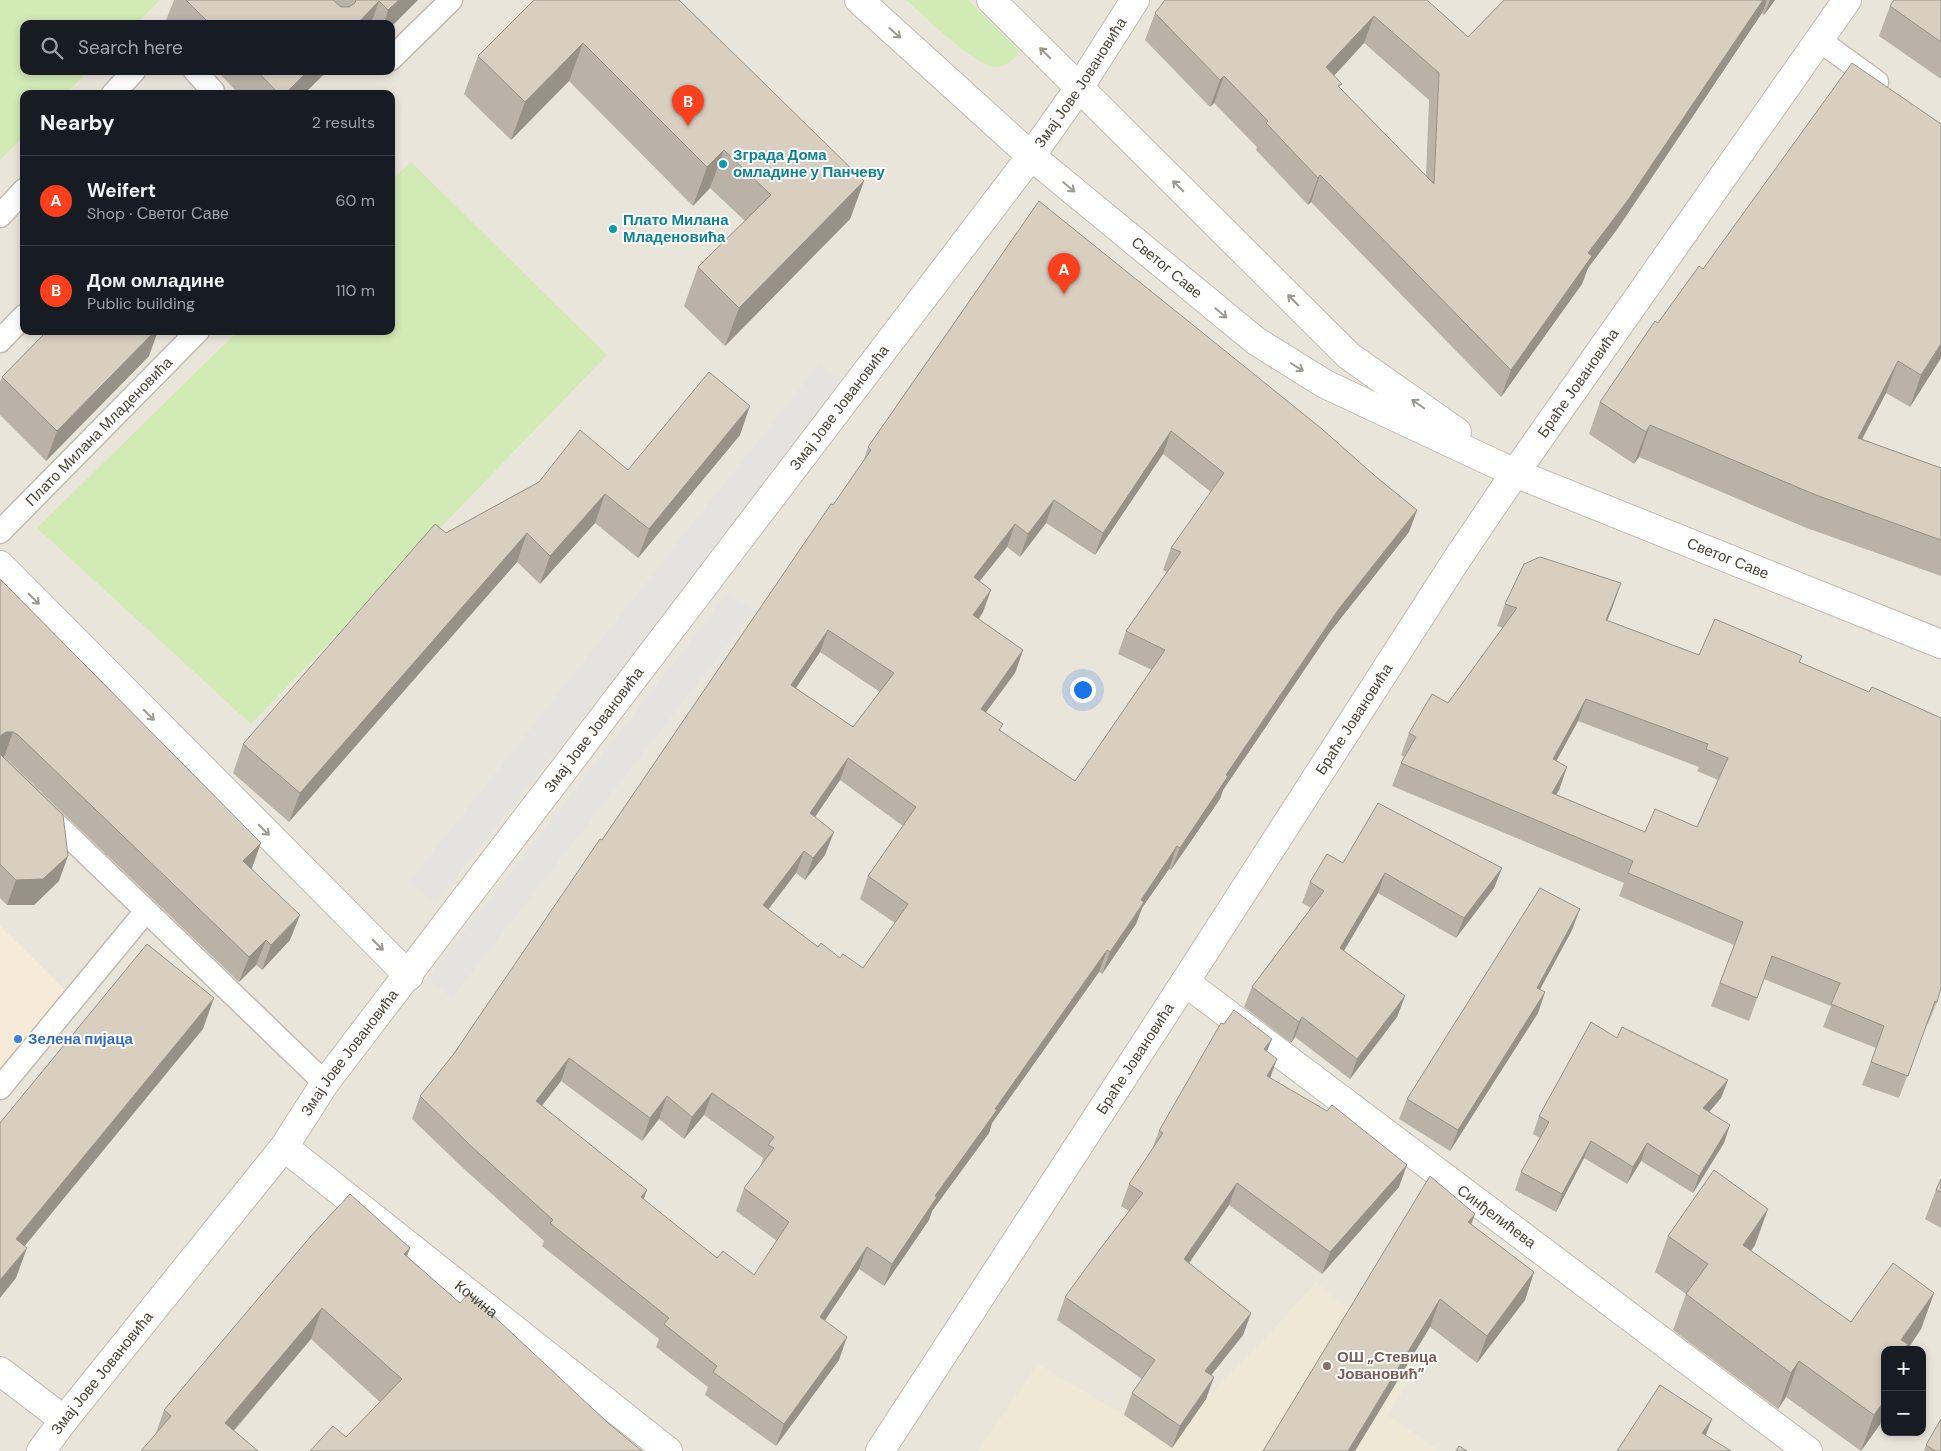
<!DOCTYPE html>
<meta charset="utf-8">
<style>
body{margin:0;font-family:"DM Sans",sans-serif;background:#242831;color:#f1f3f6}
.controls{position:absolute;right:15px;bottom:15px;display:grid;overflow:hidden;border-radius:10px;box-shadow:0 2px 8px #0003}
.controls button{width:45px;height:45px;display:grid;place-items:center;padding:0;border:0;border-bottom:1px solid #363941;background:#171b24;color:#f1f3f6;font:25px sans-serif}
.you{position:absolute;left:1082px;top:689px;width:18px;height:18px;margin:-12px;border:4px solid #fff;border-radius:50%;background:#1a73e8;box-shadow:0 0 0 8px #1a73e833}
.badge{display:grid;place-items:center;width:32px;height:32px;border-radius:50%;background:#fc3f1d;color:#fff;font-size:16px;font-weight:700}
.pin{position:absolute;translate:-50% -41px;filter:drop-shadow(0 1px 2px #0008)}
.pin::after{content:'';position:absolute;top:26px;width:18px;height:15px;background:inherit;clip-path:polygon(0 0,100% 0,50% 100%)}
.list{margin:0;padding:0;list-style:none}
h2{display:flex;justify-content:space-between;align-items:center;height:65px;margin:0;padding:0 20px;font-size:21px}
h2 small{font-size:16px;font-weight:400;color:#9ea1a6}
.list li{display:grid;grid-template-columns:32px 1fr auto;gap:15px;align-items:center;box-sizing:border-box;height:90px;padding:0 20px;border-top:1px solid #363941}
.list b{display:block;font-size:19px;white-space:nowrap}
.list p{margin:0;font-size:16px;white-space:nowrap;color:#9ea1a6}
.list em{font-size:16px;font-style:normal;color:#9ea1a6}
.icon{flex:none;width:28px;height:28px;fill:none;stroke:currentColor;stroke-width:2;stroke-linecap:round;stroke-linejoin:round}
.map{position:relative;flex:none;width:1941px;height:1451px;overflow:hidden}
.search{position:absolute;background:#171b24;box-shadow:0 2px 8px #0003;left:20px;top:20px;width:375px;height:55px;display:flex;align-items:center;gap:12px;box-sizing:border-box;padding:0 18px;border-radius:10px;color:#9ea1a6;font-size:19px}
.panel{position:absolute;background:#171b24;box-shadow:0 2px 8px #0003;left:20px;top:90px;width:375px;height:245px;border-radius:10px}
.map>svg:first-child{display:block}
.residential{fill:#eae5da;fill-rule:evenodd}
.commercial{fill:#f7ead8}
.education{fill:#efe8d6}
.green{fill:#d2eab5}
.parking{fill:#e5e3e0}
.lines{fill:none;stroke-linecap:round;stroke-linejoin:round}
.service-casing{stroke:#c2bbae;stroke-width:25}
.minor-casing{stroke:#c2bbae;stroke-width:30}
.tertiary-casing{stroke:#c2bbae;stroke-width:30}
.service{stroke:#fff;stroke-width:22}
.minor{stroke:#fff;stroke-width:28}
.tertiary{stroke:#fff;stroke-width:28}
.wall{fill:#bab2a6;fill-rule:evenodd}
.shaded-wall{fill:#979187}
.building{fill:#d8cfc1;stroke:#979187;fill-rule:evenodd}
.oneway{stroke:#9c9892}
.culture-dot{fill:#0f9aa8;stroke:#fff;stroke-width:2}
.shop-dot{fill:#3f7fe0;stroke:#fff;stroke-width:2}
.education-dot{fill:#8d6e63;stroke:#fff;stroke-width:2}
.labels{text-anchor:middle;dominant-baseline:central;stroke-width:4;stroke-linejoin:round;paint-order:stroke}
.street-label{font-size:15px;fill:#4b4439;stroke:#fff}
.culture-label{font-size:15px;font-weight:bold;fill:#0d838f;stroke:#fff;text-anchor:start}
.shop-label{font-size:15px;font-weight:bold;fill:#366cbe;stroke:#fff;text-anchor:start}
.education-label{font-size:15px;font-weight:bold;fill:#785e54;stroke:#fff;text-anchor:start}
</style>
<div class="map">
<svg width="1941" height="1451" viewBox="0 0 1941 1451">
<rect width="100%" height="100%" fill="#f6f3ec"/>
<path class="residential" d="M0 0H1941V1451H0ZM24 24H391V71H24ZM24 94H391V331H24ZM1885 1350H1922V1432H1885Z"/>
<polygon class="commercial" points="0,926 71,996 0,1083"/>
<polygon class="education" points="1316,1282 1418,1368 1387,1415 1440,1451 978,1451 1038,1364 1124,1415 1172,1448 1206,1399 1271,1332"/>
<g class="green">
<polygon points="0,0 160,0 136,24 24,24 24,71 88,71 66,94 24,94 24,136 0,160"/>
<path d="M906 0H968L1020 52C1014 58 1008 66 998 67 976 68 924 15 906 0Z"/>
<polygon points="411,162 607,355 251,724 37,528 238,331 391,331 391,181"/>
</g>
<g class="parking">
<polygon points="819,364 846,384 436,903 409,882"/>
<polygon points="729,592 754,611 452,998 427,979"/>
</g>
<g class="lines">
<defs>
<g id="service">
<polyline points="1819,40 1877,82"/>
<polyline points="391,59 451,0"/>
<polyline points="195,71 213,91 213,94"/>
<polyline points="113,94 134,71"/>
<polyline points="0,216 24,190"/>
<polyline points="0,341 24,316"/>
<path id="s1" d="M0 532 198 331"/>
<polyline points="0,770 325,1083"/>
<polyline points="0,1088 146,911"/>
</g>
<g id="minor">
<polyline points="0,565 409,976"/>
<path id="s2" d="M1185 982 1808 1451"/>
<path id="s3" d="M284 1147 668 1451"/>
<polyline points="0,1371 64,1420"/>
<path id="s4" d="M41 1451 64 1420 284 1147 325 1083 1031 156 1079 88 1135 0"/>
<path id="s5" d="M880 1451 1185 982 1457 559 1515 473 1847 0"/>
</g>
<g id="tertiary">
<path id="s6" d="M859 0 1031 156 1256 341 1325 384 1515 473 1941 644"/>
<polyline points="991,0 1349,356 1457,432"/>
</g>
</defs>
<use href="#service" class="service-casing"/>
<use href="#minor" class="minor-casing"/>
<use href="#tertiary" class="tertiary-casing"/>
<use href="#service" class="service"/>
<use href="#minor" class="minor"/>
<use href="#tertiary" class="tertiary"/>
</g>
<g class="wall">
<polygon points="174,0 418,0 391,24 170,24 166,20"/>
<polygon points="534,0 864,181 850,219 725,346 684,306 698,267 745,221 710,188 693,206 569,81 511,140 464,94 478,56"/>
<path d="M1427 0 1468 37 1504 0H1775L1764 15 1762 13 1618 228 1588 268 1582 284 1501 397 1311 202 1308 205 1256 150 1257 147 1214 103 1210 107 1145 40 1155 13ZM1364 43 1429 100 1426 176 1340 88 1334 76Z"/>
<polygon points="1941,0 1941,79 1879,36 1890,6"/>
<polygon points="217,71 327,71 304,94 239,94"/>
<polygon points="1941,124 1941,358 1910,407 1886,393 1862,439 1941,468 1941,576 1804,527 1639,457 1634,464 1589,434 1600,402 1658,323 1703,269"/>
<path d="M1039 201 1417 510 1409 532 1330 632 1223 790 1220 799 1171 870 1169 869 1142 908 1136 924 1102 974 1099 972 992 1123 989 1133 932 1211 929 1220 884 1286 859 1269 824 1321 839 1360 776 1446 705 1395 708 1387 656 1347 659 1339 542 1246 544 1241 463 1168 412 1119 420 1096 453 1055 602 840 863 462 868 447ZM1163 454 1211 492 1171 548 1163 570 1167 572 1126 631 1118 654 1152 670 1075 781 1001 731 986 712 1015 673 1023 650 979 619 983 612 980 581 1007 547 1020 557 1046 523 1095 555ZM820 652 880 692 853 727 796 688ZM840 780 903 826 868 876 860 899 895 923 863 968 840 958 818 947 768 909 796 873 805 880 825 855 815 817ZM561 1081 642 1141 659 1119 684 1139 704 1115 763 1158 760 1167 744 1188 736 1211 777 1241 754 1275 717 1258 643 1199 541 1106Z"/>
<polygon points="149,356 46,461 0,415 0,382 2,377"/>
<polygon points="740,435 638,558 595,523 540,584 517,562 289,822 233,773 243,744 446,533 539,482 628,470"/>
<polygon points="0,579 252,868 290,940 262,970 256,965 239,982 9,761 3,757 59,881 34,905 7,905 0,898"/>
<path d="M1505 604 1613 606 1607 621 1699 655 1802 656 1799 663 1937 1002 1928 1024H1927L1899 1098 1862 1085 1876 1048 1823 1027 1831 1006 1764 979 1749 1021 1711 1006 1734 945 1619 896 1624 883 1392 786 1401 763 1404 757 1401 755 1409 733 1448 703 1503 628 1497 626ZM1578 721 1699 767 1697 771 1718 780 1697 827 1645 832 1556 794 1559 790 1567 767 1556 761Z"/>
<polygon points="1343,863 1502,868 1494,888 1456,938 1378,893 1344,951 1405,996 1397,1017 1350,1079 1295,1037 1291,1043 1244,1007 1252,987 1311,908 1302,903 1310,882"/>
<polygon points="1572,930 1540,989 1545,992 1538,1013 1450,1151 1399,1119 1407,1099"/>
<polygon points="1617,1038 1728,1080 1721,1098 1709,1112 1724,1143 1693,1193 1641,1161 1627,1184 1584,1158 1556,1212 1515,1190 1521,1172 1540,1138 1533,1134 1539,1116"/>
<polygon points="1267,1051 1270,1078 1399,1187 1322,1274 1229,1205 1189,1263 1251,1313 1243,1335 1211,1375 1206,1399 1172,1448 1124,1415 1132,1393 1142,1379 1057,1320 1065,1297 1129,1211 1121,1206 1129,1184 1152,1149 1159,1131"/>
<polygon points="1941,1179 1941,1228 1925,1219 1936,1190"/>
<polygon points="1471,1224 1534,1272 1525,1300 1477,1363 1430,1327 1355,1451"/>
<polygon points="1668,1236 1755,1245 1751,1251 1851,1322 1934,1293 1921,1329 1907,1350 1885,1350 1885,1413 1881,1423 1861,1451 1786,1397 1778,1409 1673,1330 1686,1294 1655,1272"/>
<polygon points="410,1248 407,1256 460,1303 608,1423 346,1437 380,1402 311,1339 234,1431 156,1433 164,1410"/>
<polygon points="1926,1445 1941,1451 1924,1451"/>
</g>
<g class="shaded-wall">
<polygon points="399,0 418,0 391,27 391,24 384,24 388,10"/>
<polygon points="1763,0 1767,0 1762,13 1618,228 1588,268 1582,284 1501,397 1511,370 1588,253"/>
<polygon points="1770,0 1775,0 1764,15"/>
<polygon points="379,1 371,24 357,24"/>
<polygon points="1374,16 1364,43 1316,95 1326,67"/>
<polygon points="583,43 569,81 511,140 525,102"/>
<polygon points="308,71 327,71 304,94 285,94"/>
<polygon points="1224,76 1214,103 1210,107 1220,80"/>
<polygon points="724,150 710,188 693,206 707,167"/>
<polygon points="1320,175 1311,202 1308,205 1318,178"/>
<polygon points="864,181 850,219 725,346 739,308"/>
<polygon points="155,331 158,331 149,356 46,461 57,431"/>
<polygon points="1941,344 1941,358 1910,407 1921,375"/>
<polygon points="1898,361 1886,393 1846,470 1858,438"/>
<polygon points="750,406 740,435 638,558 649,529"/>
<polygon points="1650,425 1639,457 1634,464 1646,432"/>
<polygon points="1171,431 1163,454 1095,555 1103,533"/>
<polygon points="605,494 595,523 540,584 550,556"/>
<polygon points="1054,500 1046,523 1020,557 1028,534"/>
<polygon points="1417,510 1409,532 1330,632 1223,790 1220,799 1171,870 1180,848 1226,775 1338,610"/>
<polygon points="1015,524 1007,547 965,599 974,577"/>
<polygon points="527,533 517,562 289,822 300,793"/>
<polygon points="1621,583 1613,606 1598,643 1606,620"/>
<polygon points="991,590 983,612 965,637 973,615"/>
<polygon points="828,630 820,652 783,707 791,685"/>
<polygon points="1023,650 1015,673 972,731 981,709"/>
<polygon points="1586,699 1578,721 1545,782 1553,759"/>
<polygon points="6,732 13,732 4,757 0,757 0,736"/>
<polygon points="848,758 840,780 802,836 810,813"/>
<polygon points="1567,767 1559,790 1544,815 1552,793"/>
<polygon points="834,832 825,855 805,880 813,858"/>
<polygon points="261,843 252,868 234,886 243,861"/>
<polygon points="1177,846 1169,869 1142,908 1136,924 1102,974 1110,952 1141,900"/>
<polygon points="804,851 796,873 755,927 763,905"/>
<polygon points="68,856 59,881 34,905 7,905 16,880"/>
<polygon points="1502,868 1494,888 1456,938 1464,918"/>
<polygon points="1385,873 1378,893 1333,969 1340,948"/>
<polygon points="1580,909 1572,930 1530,1008 1537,988"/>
<polygon points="300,915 290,940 262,970 271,945"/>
<polygon points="266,940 256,965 239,982 249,957"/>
<polygon points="1107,950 1099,972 992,1123 989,1133 932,1211 929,1220 884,1286 892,1264 935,1196 995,1109"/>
<polygon points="1545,992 1538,1013 1450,1151 1458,1130"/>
<polygon points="1405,996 1397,1017 1350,1079 1357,1059"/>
<polygon points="214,998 203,1029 5,1270 16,1239"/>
<polygon points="1302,1017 1295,1037 1291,1043 1299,1022"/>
<polygon points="1272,1039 1263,1061 1264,1049"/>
<polygon points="569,1058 561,1081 528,1124 536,1101"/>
<polygon points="1277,1059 1269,1081 1267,1076"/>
<polygon points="1728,1080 1721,1098 1697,1126 1703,1108"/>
<polygon points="712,1093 704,1115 684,1139 692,1117"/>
<polygon points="667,1096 659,1119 642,1141 650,1118"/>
<polygon points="1730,1125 1724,1143 1693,1193 1699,1176"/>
<polygon points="1591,1141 1584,1158 1556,1212 1562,1194"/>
<polygon points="1647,1143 1641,1161 1627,1184 1633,1167"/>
<polygon points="1407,1165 1399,1187 1322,1274 1330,1252"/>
<polygon points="1237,1183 1229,1205 1176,1282 1184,1259"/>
<polygon points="647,1190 639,1212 641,1197"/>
<polygon points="1768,1209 1755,1245 1730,1281 1743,1245"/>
<polygon points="1475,1214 1465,1241 1468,1222"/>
<polygon points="867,1247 859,1269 812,1340 820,1317"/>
<polygon points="27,1248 16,1278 0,1298 0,1280"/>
<polygon points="410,1248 398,1280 404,1254"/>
<polygon points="1534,1272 1525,1300 1477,1363 1487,1336"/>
<polygon points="1934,1293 1921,1329 1907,1350 1898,1350 1901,1340"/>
<polygon points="1440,1299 1430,1327 1355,1451 1348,1451"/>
<polygon points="322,1308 311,1339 216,1451 225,1423"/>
<polygon points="1251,1313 1243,1335 1197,1393 1205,1371"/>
<polygon points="847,1337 839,1360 776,1446 784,1424"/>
<polygon points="1799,1361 1786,1397 1778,1409 1791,1373"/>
<polygon points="1214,1377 1206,1399 1172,1448 1180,1426"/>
<polygon points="1885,1400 1885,1413 1881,1423 1861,1451 1874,1415"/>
<polygon points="1712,1419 1704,1440 1702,1433"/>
</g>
<g class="building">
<polygon points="186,0 333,0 341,7 349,7 355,3 356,0 399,0 388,10 379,1 357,24 210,24"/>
<polygon points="534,0 679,0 864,181 739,308 698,267 771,195 724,150 707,167 583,43 525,102 478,56"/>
<path d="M1165 0H1427L1468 37 1504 0H1763L1628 200 1588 253 1592 256 1511 370 1320 175 1318 178 1266 123 1268 121 1224 76 1220 80 1155 13ZM1374 16 1439 73 1434 184 1338 86 1342 84 1326 67Z"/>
<polygon points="1894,0 1941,0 1941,42 1890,6"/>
<polygon points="1852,63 1941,124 1941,344 1921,375 1898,361 1858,438 1941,468 1941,540 1816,495 1650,425 1646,432 1600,402 1655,321 1658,323 1699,266 1703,269"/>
<polygon points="257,71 308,71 285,94 279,94"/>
<path d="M1039 201 1322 429 1375 476 1417 510 1338 610 1226 775 1228 776 1180 848 1177 846 1141 900 1144 902 1110 952 1107 950 995 1109 997 1110 935 1196 937 1197 892 1264 867 1247 820 1317 847 1337 784 1424 713 1372 717 1366 664 1324 669 1318 550 1223 553 1220 471 1146 420 1096 453 1055 600 839 602 840 831 504 833 505 871 450 868 447ZM1171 431 1224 473 1171 548 1181 552 1126 631 1165 650 1075 781 999 730 1003 724 981 709 1023 650 973 615 991 590 974 577 1015 524 1028 534 1054 500 1103 533ZM828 630 894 673 853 727 791 685ZM848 758 916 807 868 876 908 904 863 968 843 954 840 958 821 943 818 947 763 905 804 851 813 858 834 832 810 813ZM569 1058 650 1118 667 1096 692 1117 712 1093 774 1137 768 1145 774 1148 744 1188 789 1222 754 1275 723 1251 717 1258 641 1197 647 1190 536 1101Z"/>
<polygon points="47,331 155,331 57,431 2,377"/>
<polygon points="709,372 750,406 649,529 605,494 550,556 527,533 300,793 243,744 435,524 446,533 539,482 580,430 628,470"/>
<path d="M1540 557 1621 583 1606 620 1699 655 1715 619 1802 656 1799 662 1869 692 1872 687 1941 718V988L1937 1002 1935 1001 1908 1076 1871 1062 1884 1026 1831 1004 1840 983 1772 956 1757 998 1720 983 1743 922 1628 873 1633 861 1401 763 1416 737 1409 733 1432 694 1448 703 1517 608 1505 604 1524 564ZM1586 699 1708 744 1706 749 1728 758 1697 827 1655 809 1645 832 1552 793 1567 767 1553 759Z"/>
<polygon points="0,579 261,843 243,861 300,915 271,945 266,940 249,957 18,735 13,732 6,732 0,736"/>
<polygon points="0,754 63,815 68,856 43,879 16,880 0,864"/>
<polygon points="1378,803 1502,868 1464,918 1385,873 1340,948 1405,996 1357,1059 1302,1017 1299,1022 1252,987 1324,891 1310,882 1327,854 1343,863"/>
<polygon points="1540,888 1580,909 1537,988 1545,992 1458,1130 1407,1099"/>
<polygon points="147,944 214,998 16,1239 27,1248 0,1280 0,1123"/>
<polygon points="1234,1010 1272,1039 1264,1049 1277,1059 1267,1076 1327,1111 1332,1105 1407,1165 1330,1252 1237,1183 1184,1259 1251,1313 1205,1371 1214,1377 1180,1426 1132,1393 1155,1360 1065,1297 1097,1253 1143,1193 1129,1184 1163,1133 1159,1131 1221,1023 1224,1024"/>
<polygon points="1591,1022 1617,1038 1622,1027 1728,1080 1703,1108 1730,1125 1699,1176 1647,1143 1633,1167 1591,1141 1562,1194 1521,1172 1549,1122 1539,1116"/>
<polygon points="1714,1170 1768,1209 1743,1245 1851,1322 1893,1263 1934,1293 1901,1340 1908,1344 1904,1350 1885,1350 1885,1375 1882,1379 1885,1380 1885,1400 1874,1415 1799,1361 1791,1373 1686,1294 1708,1264 1668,1236"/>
<polygon points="1430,1176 1475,1214 1468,1222 1534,1272 1487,1336 1440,1299 1348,1451 1263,1451"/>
<polygon points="1941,1179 1941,1192 1936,1190"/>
<polygon points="350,1194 410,1248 404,1254 460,1303 469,1293 608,1423 642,1451 310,1451 333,1426 346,1437 402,1379 322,1308 225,1423 258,1451 141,1451 171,1416 164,1410 311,1236"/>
<polygon points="1660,1385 1712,1419 1702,1433 1731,1451 1617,1451"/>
<polygon points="1941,1419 1941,1451 1935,1451 1926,1445"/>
<polygon points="1459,1446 1467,1451 1456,1451"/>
</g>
<defs><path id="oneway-shaft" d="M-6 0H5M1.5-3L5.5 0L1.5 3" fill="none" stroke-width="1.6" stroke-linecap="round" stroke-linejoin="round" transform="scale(1.25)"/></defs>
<g class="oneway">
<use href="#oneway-shaft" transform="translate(895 33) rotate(42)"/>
<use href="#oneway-shaft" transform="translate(1045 53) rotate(-135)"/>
<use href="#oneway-shaft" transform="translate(1178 186) rotate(-135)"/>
<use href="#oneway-shaft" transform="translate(1069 187) rotate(40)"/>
<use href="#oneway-shaft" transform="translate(1293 300) rotate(-135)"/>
<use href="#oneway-shaft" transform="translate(1221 313) rotate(40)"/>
<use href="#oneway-shaft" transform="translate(1297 367) rotate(32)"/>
<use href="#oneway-shaft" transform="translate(1418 404) rotate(-145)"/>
<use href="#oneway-shaft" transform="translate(34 599) rotate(45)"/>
<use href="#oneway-shaft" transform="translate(149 715) rotate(45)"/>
<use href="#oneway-shaft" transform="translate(264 830) rotate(45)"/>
<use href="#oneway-shaft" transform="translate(378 945) rotate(45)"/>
</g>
<g class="culture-dot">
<circle cx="723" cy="164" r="5"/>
<circle cx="613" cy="229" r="5"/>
</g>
<circle class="shop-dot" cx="18" cy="1039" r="5"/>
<circle class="education-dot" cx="1327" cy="1366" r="5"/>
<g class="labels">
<g class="street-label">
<text stroke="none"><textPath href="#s4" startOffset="1719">Змај Јове Јовановића</textPath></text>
<text stroke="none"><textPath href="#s6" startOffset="408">Светог Саве</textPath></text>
<text stroke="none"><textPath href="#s5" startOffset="1276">Браће Јовановића</textPath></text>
<text stroke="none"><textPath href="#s4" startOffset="1314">Змај Јове Јовановића</textPath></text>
<text stroke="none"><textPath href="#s1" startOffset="141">Плато Милана Младеновића</textPath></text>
<text stroke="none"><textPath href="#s6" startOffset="1044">Светог Саве</textPath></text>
<text stroke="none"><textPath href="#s5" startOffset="872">Браће Јовановића</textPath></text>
<text stroke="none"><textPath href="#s4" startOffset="909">Змај Јове Јовановића</textPath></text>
<text stroke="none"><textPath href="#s4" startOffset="504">Змај Јове Јовановића</textPath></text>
<text stroke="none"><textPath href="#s5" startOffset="468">Браће Јовановића</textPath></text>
<text stroke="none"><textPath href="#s2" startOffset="390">Синђелићева</textPath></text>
<text stroke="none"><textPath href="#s3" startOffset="245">Кочина</textPath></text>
<text stroke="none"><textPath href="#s4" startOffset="99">Змај Јове Јовановића</textPath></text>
</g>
<g class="culture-label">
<text x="733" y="155">Зграда Дома<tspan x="733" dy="17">омладине у Панчеву</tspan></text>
<text x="623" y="220">Плато Милана<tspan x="623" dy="17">Младеновића</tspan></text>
</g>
<g class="shop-label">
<text x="28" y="1039">Зелена пијаца</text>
</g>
<g class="education-label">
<text x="1337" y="1357">ОШ „Стевица<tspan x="1337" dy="17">Јовановић”</tspan></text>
</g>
</g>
</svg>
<div class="controls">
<button>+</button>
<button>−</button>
</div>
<div class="you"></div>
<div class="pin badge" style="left:1064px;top:294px">A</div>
<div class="pin badge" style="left:688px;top:126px">B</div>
<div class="search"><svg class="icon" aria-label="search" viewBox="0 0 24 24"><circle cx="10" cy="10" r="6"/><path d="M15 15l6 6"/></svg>Search here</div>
<section class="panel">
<h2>Nearby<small>2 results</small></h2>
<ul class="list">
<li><span class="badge">A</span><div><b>Weifert</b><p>Shop · Светог Саве</p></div><em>60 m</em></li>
<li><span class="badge">B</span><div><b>Дом омладине</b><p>Public building</p></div><em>110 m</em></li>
</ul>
</section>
</div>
